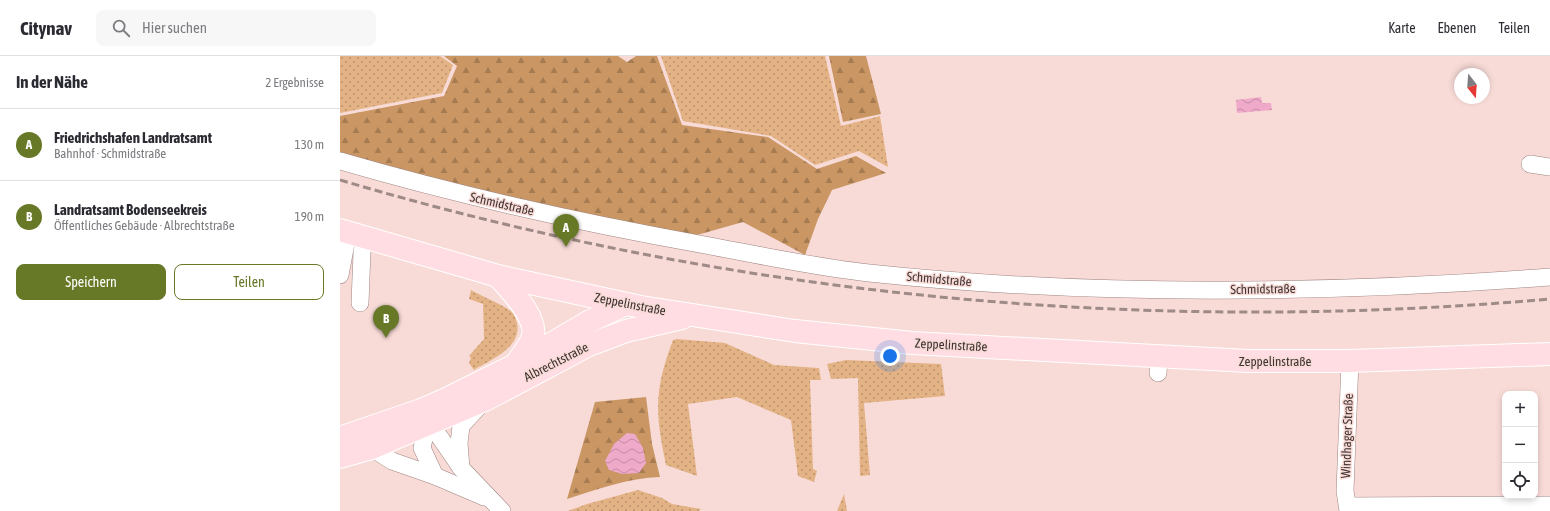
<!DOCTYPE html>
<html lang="de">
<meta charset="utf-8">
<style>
body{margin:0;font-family:"Asap Condensed",sans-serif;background:#f7f7f7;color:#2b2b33}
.controls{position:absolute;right:12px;bottom:12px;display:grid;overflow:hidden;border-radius:8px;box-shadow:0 2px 6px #0003}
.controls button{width:36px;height:36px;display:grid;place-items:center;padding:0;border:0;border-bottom:1px solid #e1e1e2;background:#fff;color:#2b2b33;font:20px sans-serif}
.compass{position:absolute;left:1114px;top:12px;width:36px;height:36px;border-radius:50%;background:#fff;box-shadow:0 2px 6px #0003;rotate:163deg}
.you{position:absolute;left:550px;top:300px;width:14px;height:14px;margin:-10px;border:3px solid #fff;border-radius:50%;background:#1a73e8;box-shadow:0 0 0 6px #1a73e833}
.badge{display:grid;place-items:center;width:26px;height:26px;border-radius:50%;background:#677827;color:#fff;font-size:13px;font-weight:700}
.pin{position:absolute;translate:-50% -33px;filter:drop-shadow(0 1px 2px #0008)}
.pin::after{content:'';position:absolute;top:21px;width:14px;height:12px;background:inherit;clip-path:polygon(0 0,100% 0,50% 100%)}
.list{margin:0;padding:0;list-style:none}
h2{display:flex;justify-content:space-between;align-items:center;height:52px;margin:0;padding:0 16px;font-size:17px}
h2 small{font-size:13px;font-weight:400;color:#7c7c81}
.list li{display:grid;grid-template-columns:26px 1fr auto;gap:12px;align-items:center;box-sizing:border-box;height:72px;padding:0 16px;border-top:1px solid #e1e1e2}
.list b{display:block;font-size:15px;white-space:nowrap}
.list p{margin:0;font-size:13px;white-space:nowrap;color:#7c7c81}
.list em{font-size:13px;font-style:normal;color:#7c7c81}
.actions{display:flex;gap:8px;padding:12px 16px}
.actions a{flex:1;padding:9px 0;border:1px solid #677827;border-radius:8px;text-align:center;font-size:14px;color:#677827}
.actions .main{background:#677827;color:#fff}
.icon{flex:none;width:22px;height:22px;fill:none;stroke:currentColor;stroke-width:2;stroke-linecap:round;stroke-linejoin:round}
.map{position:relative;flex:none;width:1210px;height:455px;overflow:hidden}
header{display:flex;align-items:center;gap:24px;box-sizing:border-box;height:56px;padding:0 20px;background:#fff;border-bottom:1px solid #e1e1e2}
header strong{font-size:19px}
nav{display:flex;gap:22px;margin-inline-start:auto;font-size:14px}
.search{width:280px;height:36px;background:#f7f7f7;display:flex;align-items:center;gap:10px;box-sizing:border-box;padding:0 14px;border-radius:8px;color:#7c7c81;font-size:15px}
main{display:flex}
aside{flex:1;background:#fff}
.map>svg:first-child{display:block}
.grass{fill:url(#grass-dots)}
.forest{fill:url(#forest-firs)}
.water{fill:url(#water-waves)}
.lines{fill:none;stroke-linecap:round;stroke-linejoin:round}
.minor-casing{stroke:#9e8480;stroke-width:18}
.major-casing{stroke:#fff;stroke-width:24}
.minor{stroke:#fff;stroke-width:17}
.major{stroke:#ffdde2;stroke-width:22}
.rail{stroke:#9e8a87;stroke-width:3;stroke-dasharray:8 4;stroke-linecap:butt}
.labels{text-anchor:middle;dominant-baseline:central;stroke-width:3;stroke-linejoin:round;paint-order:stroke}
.street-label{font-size:13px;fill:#3f3433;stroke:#f8dbd7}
</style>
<header>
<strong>Citynav</strong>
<div class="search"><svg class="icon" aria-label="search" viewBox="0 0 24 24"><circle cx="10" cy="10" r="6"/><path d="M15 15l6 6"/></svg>Hier suchen</div>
<nav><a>Karte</a><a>Ebenen</a><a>Teilen</a></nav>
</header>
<main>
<aside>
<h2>In der Nähe<small>2 Ergebnisse</small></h2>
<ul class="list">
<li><span class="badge">A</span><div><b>Friedrichshafen Landratsamt</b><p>Bahnhof · Schmidstraße</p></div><em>130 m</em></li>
<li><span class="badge">B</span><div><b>Landratsamt Bodenseekreis</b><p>Öffentliches Gebäude · Albrechtstraße</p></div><em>190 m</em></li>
</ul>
<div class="actions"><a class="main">Speichern</a><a>Teilen</a></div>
</aside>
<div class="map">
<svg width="1210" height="455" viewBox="0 0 1210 455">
<defs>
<pattern id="grass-dots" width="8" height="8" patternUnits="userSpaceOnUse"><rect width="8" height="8" fill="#e4b385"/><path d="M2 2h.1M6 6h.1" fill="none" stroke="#ba926d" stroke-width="1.8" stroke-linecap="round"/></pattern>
<pattern id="forest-firs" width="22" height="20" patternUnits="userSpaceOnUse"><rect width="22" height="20" fill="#ca9663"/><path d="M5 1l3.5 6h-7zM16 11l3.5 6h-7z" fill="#a57b52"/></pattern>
<pattern id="water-waves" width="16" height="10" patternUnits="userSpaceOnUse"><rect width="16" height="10" fill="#f0aac9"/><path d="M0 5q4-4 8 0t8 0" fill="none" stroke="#c48ba4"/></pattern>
</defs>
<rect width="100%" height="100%" fill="#f8dbd7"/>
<g class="grass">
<polygon points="0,0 100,0 113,9 102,37 0,57"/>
<polygon points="321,0 485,0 501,70 540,60 548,111 519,95 475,109 431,80 343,65"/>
<path d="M131 234C141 240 164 249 172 256 175 259 176 264 177 267 182 292 150 304 134 314L129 307 131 302 129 300 144 283 143 248 129 243Z"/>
<path d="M337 283 385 287 434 309 479 312 481 324H470L473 413 477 415 474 426 458 420 451 364 397 341 348 348 357 420 326 409C315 357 314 334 333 284Z"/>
<polygon points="506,304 601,308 605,340 524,347 530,419 520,420 518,322 491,323 487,308"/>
<polygon points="298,434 322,442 332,448 361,453 359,455 228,455 247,448"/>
<polygon points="504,438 507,455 497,455"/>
</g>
<g class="forest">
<polygon points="104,0 278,0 287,6 296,0 317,0 342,69 428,81 477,113 516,100 546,117 492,134 478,163 465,199 403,166 350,181 0,107 0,60 104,40 117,10"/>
<polygon points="489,0 526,0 541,58 503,66"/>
<path d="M306 341 312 388 320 421C288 422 258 433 227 443L255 346Z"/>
</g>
<g class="water">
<polygon points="921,41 922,47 931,47 932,54 897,57 896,44"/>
<polygon points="287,377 295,378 303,392 306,407 299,417 282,418 269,414 265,405 274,388"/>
</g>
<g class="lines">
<defs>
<g id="minor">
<path d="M0 105C120 140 242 167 365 189 419 199 474 211 529 217 755 241 983 238 1210 221"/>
<polyline points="1190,108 1210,111"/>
<polyline points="0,219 8,177"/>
<polyline points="20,247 22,196 25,182"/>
<polyline points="818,317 819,301"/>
<polyline points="32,392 52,405 95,420 144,441"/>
<polyline points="121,412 119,387 121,370 142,347"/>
<polyline points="95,420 82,392 87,369 99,380 121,412 162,455"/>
<polyline points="1008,450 1210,449"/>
<polyline points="1008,455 1005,435 1010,305"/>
</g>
<g id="major">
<polyline points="0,174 158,220 301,251 455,275 572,287 908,305 1010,305 1210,298"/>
<path d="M158 220C170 234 200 263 192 283 189 291 181 300 177 307"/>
<polyline points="0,382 81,354 104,344 175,309 250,265 286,248"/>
<polyline points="0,401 32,392 145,344 249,289 286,275 342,262"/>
</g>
</defs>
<use href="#minor" class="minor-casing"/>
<use href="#major" class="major-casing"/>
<use href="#minor" class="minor"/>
<use href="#major" class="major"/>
<path class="rail" d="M0 124C394 241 801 279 1210 243"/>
</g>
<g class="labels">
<g class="street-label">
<text transform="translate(162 148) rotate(13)">Schmidstraße</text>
<text transform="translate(599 223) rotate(5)">Schmidstraße</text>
<text transform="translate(923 233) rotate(-1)">Schmidstraße</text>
<text transform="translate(290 248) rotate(11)">Zeppelinstraße</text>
<text transform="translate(611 289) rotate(3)">Zeppelinstraße</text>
<text x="935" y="305">Zeppelinstraße</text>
<text transform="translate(216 306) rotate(-27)">Albrechtstraße</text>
<text transform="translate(1007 380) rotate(-88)">Windhager Straße</text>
</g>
</g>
</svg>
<div class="controls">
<button>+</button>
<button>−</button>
<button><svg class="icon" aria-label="locate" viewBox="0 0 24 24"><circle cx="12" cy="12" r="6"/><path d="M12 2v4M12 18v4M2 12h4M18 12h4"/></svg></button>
</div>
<svg class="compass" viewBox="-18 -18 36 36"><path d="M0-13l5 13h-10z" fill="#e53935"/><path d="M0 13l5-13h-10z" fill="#7c7c81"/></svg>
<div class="you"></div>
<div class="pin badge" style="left:226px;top:191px">A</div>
<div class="pin badge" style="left:46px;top:282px">B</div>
</div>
</main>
